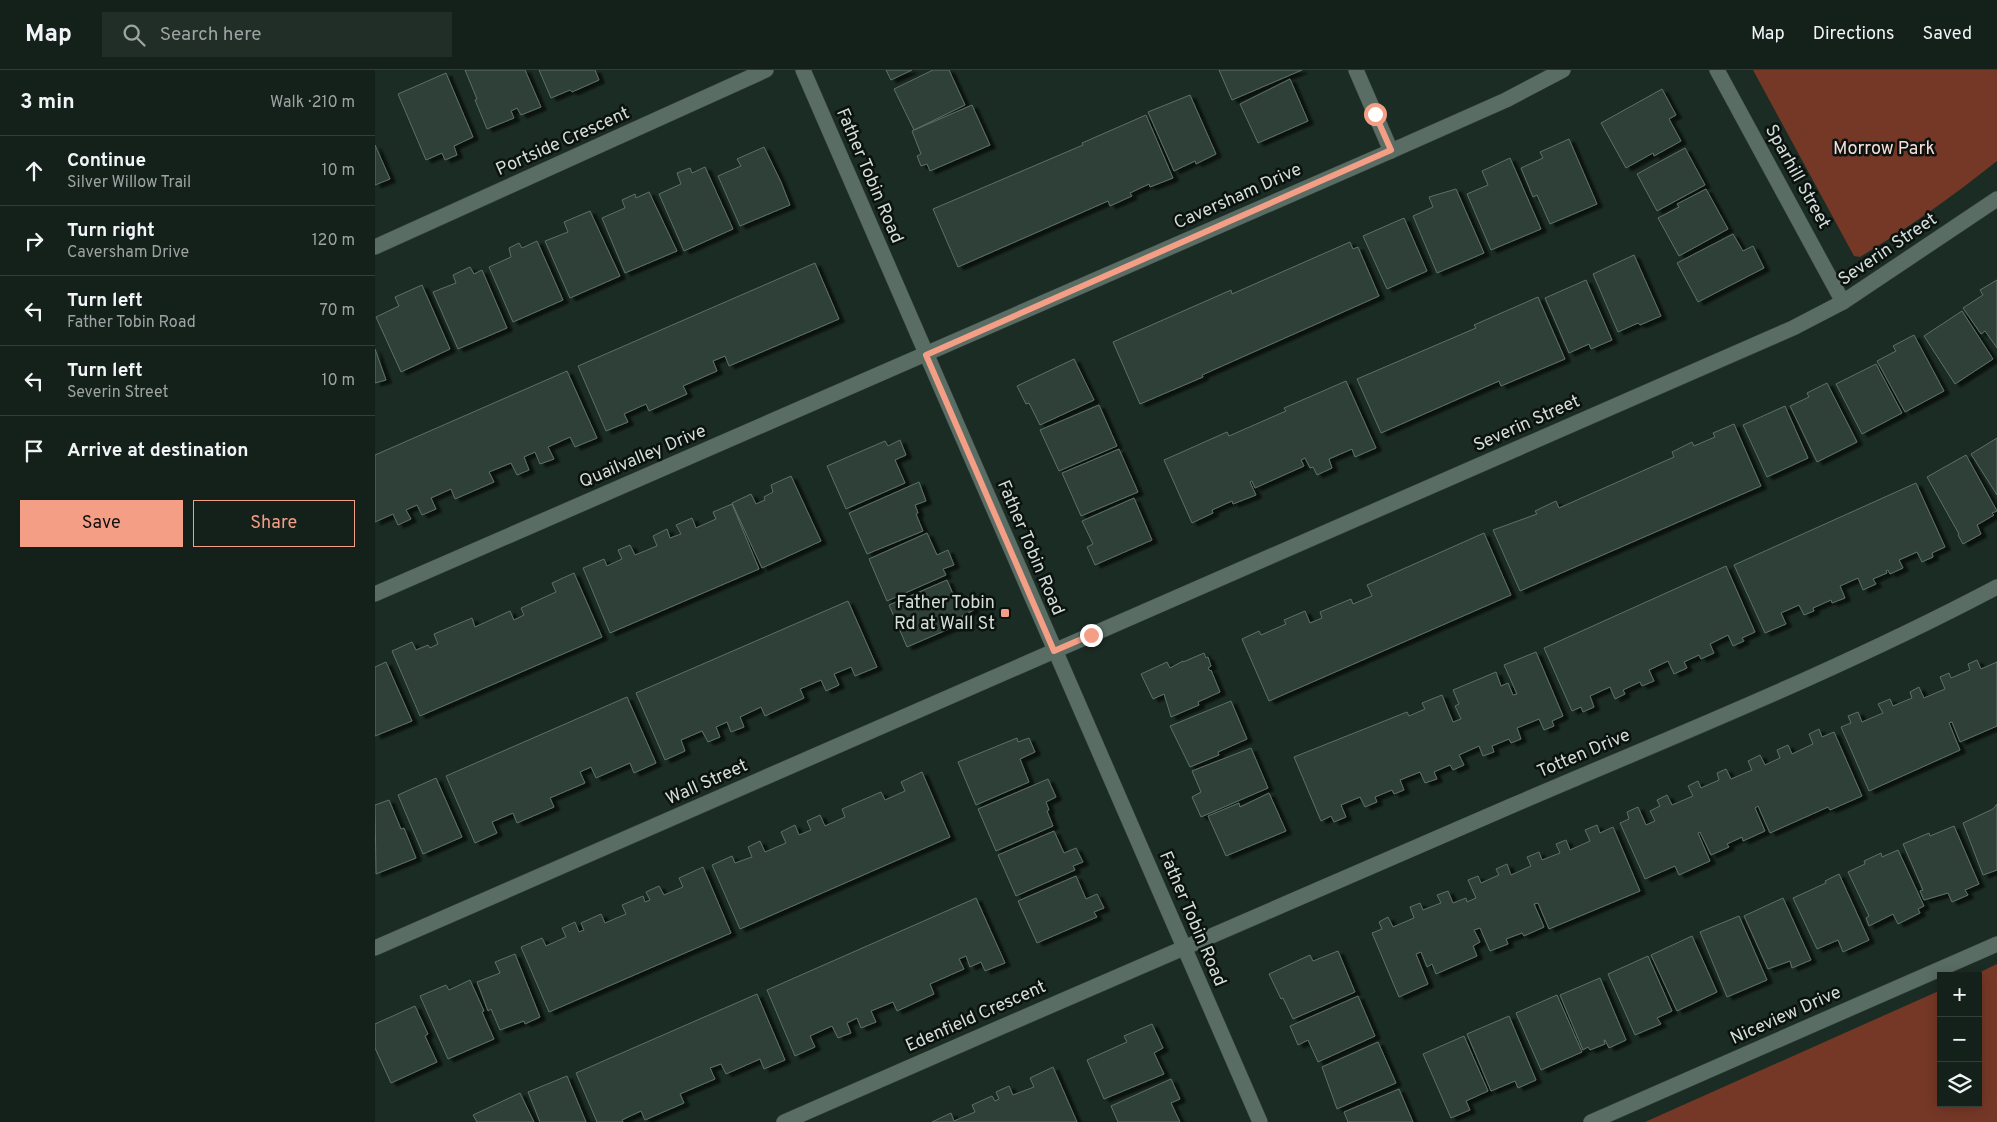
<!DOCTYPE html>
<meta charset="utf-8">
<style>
body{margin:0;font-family:Overpass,sans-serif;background:#212e28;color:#f1f3f6}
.controls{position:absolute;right:15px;bottom:15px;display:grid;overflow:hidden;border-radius:0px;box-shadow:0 2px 12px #0003}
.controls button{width:45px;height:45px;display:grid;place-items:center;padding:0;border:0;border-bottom:1px solid #333e3a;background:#14211b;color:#f1f3f6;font:25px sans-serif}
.stop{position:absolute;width:15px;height:15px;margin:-11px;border:4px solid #f49e86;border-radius:50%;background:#fff}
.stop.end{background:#f49e86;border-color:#fff;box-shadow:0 1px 5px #0008}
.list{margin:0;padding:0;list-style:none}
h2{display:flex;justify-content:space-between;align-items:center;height:65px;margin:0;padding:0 20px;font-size:21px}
h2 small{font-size:16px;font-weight:400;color:#9da3a3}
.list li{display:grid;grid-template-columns:32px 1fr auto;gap:15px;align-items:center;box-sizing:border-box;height:70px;padding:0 20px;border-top:1px solid #333e3a}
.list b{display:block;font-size:19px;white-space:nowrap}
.list p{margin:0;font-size:16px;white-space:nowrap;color:#9da3a3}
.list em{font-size:16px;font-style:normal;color:#9da3a3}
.actions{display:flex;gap:10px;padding:15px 20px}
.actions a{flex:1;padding:11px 0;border:1px solid #f49e86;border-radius:0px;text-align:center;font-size:18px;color:#f49e86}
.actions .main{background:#f49e86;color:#111}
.icon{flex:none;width:28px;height:28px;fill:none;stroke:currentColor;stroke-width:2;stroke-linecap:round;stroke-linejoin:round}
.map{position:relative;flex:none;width:1622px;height:1052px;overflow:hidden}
header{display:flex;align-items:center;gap:30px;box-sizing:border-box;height:70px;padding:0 25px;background:#14211b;border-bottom:1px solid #333e3a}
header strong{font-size:24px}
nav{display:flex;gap:28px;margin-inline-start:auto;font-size:18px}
.search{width:350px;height:45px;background:#212e28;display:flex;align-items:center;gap:12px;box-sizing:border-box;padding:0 18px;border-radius:0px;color:#9da3a3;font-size:19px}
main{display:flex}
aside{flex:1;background:#14211b}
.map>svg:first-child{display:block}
.green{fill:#763826}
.building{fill:#2e4038;stroke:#5d7067;filter:url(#shadow)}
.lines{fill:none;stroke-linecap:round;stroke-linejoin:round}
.minor-casing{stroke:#3b4942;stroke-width:16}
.minor{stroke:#5a6d64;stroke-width:15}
.route{stroke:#f49e86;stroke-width:6}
.poi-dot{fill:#f49e86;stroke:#0b120f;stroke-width:2}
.labels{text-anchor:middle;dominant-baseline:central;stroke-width:5;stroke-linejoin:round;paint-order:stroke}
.street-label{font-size:18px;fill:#d4ded9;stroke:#0b120f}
.park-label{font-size:18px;fill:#f6ddd6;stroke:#0b120f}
.poi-label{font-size:18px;fill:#d4ded9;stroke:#0b120f;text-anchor:end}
</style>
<header>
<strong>Map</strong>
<div class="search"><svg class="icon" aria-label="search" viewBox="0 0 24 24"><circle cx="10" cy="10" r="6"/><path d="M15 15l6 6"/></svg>Search here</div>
<nav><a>Map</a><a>Directions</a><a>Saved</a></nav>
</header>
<main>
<aside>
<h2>3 min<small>Walk · 210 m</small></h2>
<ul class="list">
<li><svg class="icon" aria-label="ahead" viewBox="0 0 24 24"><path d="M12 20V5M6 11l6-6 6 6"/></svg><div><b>Continue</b><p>Silver Willow Trail</p></div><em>10 m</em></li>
<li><svg class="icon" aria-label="right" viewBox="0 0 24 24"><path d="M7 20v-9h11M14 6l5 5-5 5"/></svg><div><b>Turn right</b><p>Caversham Drive</p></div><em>120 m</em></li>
<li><svg class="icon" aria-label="left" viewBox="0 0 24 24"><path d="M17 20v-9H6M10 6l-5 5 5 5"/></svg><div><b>Turn left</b><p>Father Tobin Road</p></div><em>70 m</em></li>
<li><svg class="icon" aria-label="left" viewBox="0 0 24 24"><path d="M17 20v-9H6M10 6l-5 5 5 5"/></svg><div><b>Turn left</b><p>Severin Street</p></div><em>10 m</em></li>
<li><svg class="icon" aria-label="arrive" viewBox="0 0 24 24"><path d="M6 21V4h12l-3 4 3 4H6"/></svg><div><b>Arrive at destination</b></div></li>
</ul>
<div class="actions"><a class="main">Save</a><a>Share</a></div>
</aside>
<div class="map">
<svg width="1622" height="1052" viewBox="0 0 1622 1052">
<defs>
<filter id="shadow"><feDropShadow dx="5.5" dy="3" stdDeviation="1" flood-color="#0009"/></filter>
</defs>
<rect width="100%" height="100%" fill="#1b2c24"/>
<g class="green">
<path d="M1378 0H1622V91C1578 126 1533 158 1485 187L1479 186Z"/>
<polygon points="1622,894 1622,1052 1270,1052 1566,920 1566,1033 1603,1033 1603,906 1597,906"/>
</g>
<g class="building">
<polygon points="90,0 150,0 166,37 146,45 142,38 136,41 139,48 112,59 100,30 102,29"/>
<polygon points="164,0 220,0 224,10 197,22 195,20 176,28"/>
<polygon points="511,0 537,0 516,10"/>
<polygon points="558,0 574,0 590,35 539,60 519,19"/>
<polygon points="844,0 927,0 857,30"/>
<polygon points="71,3 98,67 79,76 82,85 70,90 67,83 51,90 23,24"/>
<polygon points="915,9 933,51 883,73 865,34"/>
<polygon points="1287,19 1301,45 1294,49 1306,71 1279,86 1278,83 1251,98 1226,53"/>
<polygon points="815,25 841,84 821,94 820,91 799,101 773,42"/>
<polygon points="597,35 615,75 555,101 552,94 546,96 542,86 546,84 537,61"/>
<polygon points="771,45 798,108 775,117 774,114 755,123 757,126 735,136 733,131 583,197 558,139 708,75 707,73"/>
<polygon points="1194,69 1222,134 1175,154 1162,125 1158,127 1146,98 1168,88 1165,82"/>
<polygon points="0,75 15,109 0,115"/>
<polygon points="389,77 406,112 415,135 365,156 343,106 366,96 362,89"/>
<polygon points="1310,78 1330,115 1282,141 1262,104"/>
<polygon points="1135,88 1166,159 1116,180 1092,124 1113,115 1107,101"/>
<polygon points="330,97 358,159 309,181 284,124 306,114 302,103 315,98 317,103"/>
<polygon points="1081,119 1109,183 1062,203 1038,146 1058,137 1054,127"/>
<polygon points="1331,119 1353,159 1304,186 1283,148 1304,137 1302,134"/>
<polygon points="274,122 302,181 250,203 227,148 250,138 247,130 260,124 261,128"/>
<polygon points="215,141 245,206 195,228 170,171 193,162 189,152"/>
<polygon points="1029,148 1052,201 1012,219 988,166"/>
<polygon points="1358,164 1368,181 1378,176 1389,198 1323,232 1302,193"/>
<polygon points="162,171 188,230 138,252 114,197 136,187 134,178 144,173 147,178"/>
<polygon points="975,172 978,179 983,177 1004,226 827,305 828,307 765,334 738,272 856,220 857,224"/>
<polygon points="1259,185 1286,246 1265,255 1263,253 1243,262 1218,204"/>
<polygon points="440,193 464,249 354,296 350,286 338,291 342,301 308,316 312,324 274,341 271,334 249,344 253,352 231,361 203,296"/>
<polygon points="95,197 99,204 107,200 132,258 83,279 58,222 81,213 78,205"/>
<polygon points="1211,210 1237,270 1216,279 1214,274 1194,283 1170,228"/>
<polygon points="1622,210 1622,278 1610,261 1606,264 1588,238 1608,225 1605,220"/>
<polygon points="47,215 75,279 26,302 1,247 24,236 20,227"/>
<polygon points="1163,227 1190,289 1126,316 1124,311 1006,363 982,309 1101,258 1099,255"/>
<polygon points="1587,241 1618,289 1580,314 1549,266"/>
<polygon points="1539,265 1569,321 1530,342 1502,291 1521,281 1518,276"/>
<polygon points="0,279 11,310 0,313"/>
<polygon points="699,289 719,330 665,355 654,333 651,334 642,316"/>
<polygon points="1501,294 1527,343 1487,364 1461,314"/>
<polygon points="192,301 222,368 200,377 195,367 173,377 179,389 165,394 160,382 149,387 154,400 142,405 136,393 114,402 119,412 80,429 76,419 56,428 61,439 47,445 42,435 31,440 36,449 23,455 18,444 0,452 0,385"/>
<polygon points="971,311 1001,378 980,387 977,379 954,389 957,398 942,405 938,397 935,398 930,388 926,390 929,396 880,418 877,411 875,412 881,425 858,434 857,431 837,440 838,443 817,453 789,390 852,362 854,366 911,341 909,338"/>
<polygon points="1452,313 1482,372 1442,392 1415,336 1434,327 1432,323"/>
<polygon points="724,335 742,376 684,401 665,360"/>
<polygon points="1410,336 1433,388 1392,407 1368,355"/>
<polygon points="1359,354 1386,416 1145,521 1118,460 1162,444 1160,441 1181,431 1184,438 1299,387 1297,382 1317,372 1319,376 1340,367 1338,363"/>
<polygon points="1622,368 1622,425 1596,384"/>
<polygon points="525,370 531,385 520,390 530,413 471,439 452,396 510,371 513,376"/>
<polygon points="744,379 763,422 706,446 687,403"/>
<polygon points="1591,385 1622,441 1617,443 1619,445 1602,455 1606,464 1588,474 1583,465 1584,464 1552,407"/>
<polygon points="416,406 446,471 387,498 357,433 376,424 381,434 390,430 389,427 398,422 396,415"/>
<polygon points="544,412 551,431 540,435 543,443 541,444 548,461 492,484 474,443"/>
<polygon points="1541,413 1570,477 1557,483 1558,487 1547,492 1542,482 1524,490 1528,498 1515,504 1513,500 1511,501 1512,503 1498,509 1501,514 1488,520 1483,508 1465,516 1470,528 1457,533 1456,530 1438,538 1439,541 1429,545 1424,535 1406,543 1411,554 1390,563 1359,495"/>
<polygon points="759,428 777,470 720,495 712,477 718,474 707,451"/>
<polygon points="357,434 384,499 235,563 208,498 229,489 232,496 247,489 243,480 255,475 260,485 282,476 278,466 292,459 295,468 306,464 301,455 317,448 321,458 341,449 338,442"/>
<polygon points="552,463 562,485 573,480 579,495 568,499 571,505 512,531 494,489"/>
<polygon points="1109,463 1136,525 894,631 867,569 884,561 886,565 911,554 909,550 930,541 935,553 947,548 945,542 976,529 978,534 997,526 992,515"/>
<polygon points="1351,496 1380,562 1367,568 1369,571 1358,576 1353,565 1335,574 1339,583 1326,589 1324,585 1309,592 1312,598 1299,604 1293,591 1274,600 1279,611 1267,616 1265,612 1248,620 1250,624 1240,629 1235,617 1215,626 1219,637 1208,642 1206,637 1197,641 1169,578"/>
<polygon points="199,503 227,567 45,646 17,581 37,572 41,580 53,575 55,578 63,574 59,564 97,548 100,557 135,541 139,550 149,545 146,538 181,522 177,513"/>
<polygon points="572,510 581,531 593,526 599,540 587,546 590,552 532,577 514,535"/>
<polygon points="473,531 502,597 480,606 476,597 459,604 464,615 451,621 446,610 425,619 429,628 390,646 386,637 365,647 369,657 356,662 352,652 341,657 345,667 333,672 327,661 306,670 310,681 290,690 261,623"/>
<polygon points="1161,582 1188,646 1177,651 1179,656 1169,660 1164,649 1142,658 1146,669 1136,673 1134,669 1117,676 1119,682 1108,686 1104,676 1084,685 1089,695 1078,700 1075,695 1059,702 1062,709 1050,713 1045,702 1025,710 1029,720 1019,724 1017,720 1000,727 1002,732 990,737 985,727 966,735 971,747 959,752 956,746 946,751 919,687 1032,642 1034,646 1050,639 1047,633 1067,625 1078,652 1086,649 1080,636 1084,634 1078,620 1121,602 1126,616 1133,613 1138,625 1142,624 1129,595"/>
<polygon points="829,583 831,588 833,587 836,596 833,598 835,601 836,600 845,622 823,632 824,635 796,647 789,624 778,629 766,604 792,592 795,598 808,591 808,592"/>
<polygon points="1602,590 1606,599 1622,592 1622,656 1585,672 1577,652 1574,653 1585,680 1494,721 1466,657 1476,653 1473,646 1483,642 1487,652 1508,643 1503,634 1515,629 1518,636 1537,628 1535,622 1544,617 1549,628 1570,619 1565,607 1574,603 1576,608 1595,600 1593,594"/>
<polygon points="11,592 37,651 0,666 0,597"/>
<polygon points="252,627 281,693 259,703 255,693 221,708 216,697 205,702 210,713 175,728 179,737 142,753 138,743 117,752 122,763 100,773 71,706"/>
<polygon points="856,631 872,669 843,682 844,685 815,697 795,656"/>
<polygon points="1444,659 1447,667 1459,662 1487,726 1455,740 1453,737 1395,763 1383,736 1380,738 1390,761 1368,771 1367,767 1352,774 1354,777 1336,785 1325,762 1323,763 1335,791 1304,805 1300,796 1270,809 1245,753 1254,749 1252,742 1263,737 1271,755 1280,751 1275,741 1285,736 1282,730 1292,725 1297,735 1318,726 1313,716 1323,711 1326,718 1344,710 1342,703 1351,699 1356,709 1377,700 1373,691 1385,685 1390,695 1405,688 1402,680 1413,675 1417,684 1438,674 1434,664"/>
<polygon points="642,668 643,672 654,668 660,682 645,689 654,712 601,735 583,692"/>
<polygon points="876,678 893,718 826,747 817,727 826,722 817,701"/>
<polygon points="547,702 575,767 365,859 337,795 357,786 360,793 377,787 373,777 385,771 390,782 411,773 406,762 420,755 424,765 436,760 432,751 445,745 450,756 470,747 467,739 506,722 510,730 530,721 526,712"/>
<polygon points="61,708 87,767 48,784 23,725"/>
<polygon points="673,709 681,727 671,732 674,740 672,741 678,756 621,781 603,739"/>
<polygon points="894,723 911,761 851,786 833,746 864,733 865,737"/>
<polygon points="14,730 26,759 29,758 41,788 1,804 0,735"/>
<polygon points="1622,734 1622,800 1608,805 1588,753 1618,739"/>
<polygon points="1222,755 1225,763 1238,757 1265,821 1174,859 1163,833 1159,834 1169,857 1149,866 1147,863 1131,869 1133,874 1115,881 1105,858 1099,860 1105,872 1098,876 1102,886 1061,904 1057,894 1052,897 1046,882 1041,884 1053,914 1024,927 997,863 1007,859 1004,852 1013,847 1018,857 1039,848 1035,837 1045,833 1048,840 1066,833 1062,825 1073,821 1078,833 1091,828 1092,832 1101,828 1093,810 1103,806 1106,813 1124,805 1121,799 1132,794 1136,805 1156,796 1152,787 1164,782 1167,790 1185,783 1181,774 1191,770 1195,780 1215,771 1210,760"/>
<polygon points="1579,756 1604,814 1590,820 1593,825 1577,832 1573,823 1549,830 1545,821 1548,820 1528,774 1554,763 1555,766"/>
<polygon points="679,761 689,783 701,778 708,792 698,796 700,800 641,826 623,785"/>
<polygon points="1523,780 1549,836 1543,839 1545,843 1523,854 1518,844 1494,856 1491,848 1494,846 1473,802 1490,794 1489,791 1506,783 1507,787"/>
<polygon points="328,797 356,863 174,942 146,877 167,868 171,876 191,867 187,858 200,852 204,862 209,860 206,853 226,844 230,853 251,844 247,835 268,826 270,832 275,830 271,822 284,816 289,825 308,817 304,808"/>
<polygon points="1464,804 1494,870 1468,882 1463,870 1442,879 1418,828 1451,813 1450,811"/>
<polygon points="701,806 711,829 722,824 729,838 719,842 722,847 662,873 643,831"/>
<polygon points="601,828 630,893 610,901 606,892 595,897 591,886 584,889 589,899 555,914 559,924 522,941 518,932 496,941 501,952 486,958 482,948 472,953 476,963 463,968 457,956 435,966 440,977 420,986 392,920"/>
<polygon points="1408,828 1436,890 1417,898 1415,891 1393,899 1369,846"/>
<polygon points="1364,846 1392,910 1352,927 1325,862"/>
<polygon points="1317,866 1342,922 1302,941 1276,885"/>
<polygon points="963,881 980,922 918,949 908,928 906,929 894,904 935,885 938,891"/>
<polygon points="140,884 165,947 150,954 149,951 125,960 116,939 113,941 102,912 125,903 120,892"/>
<polygon points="1273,886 1297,941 1282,948 1286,954 1260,965 1233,904"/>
<polygon points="1225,908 1251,970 1234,978 1230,970 1229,970 1230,974 1215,980 1213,977 1208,980 1185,925"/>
<polygon points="95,910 109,941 107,942 119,969 73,989 45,926 71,915 74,920"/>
<polygon points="382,924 410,990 389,999 385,989 351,1004 346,994 335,998 340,1009 305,1024 309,1033 270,1050 266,1041 247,1050 248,1052 222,1052 201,1003"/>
<polygon points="1182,925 1207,982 1166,1000 1141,943"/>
<polygon points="983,926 1000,966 943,992 933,970 923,975 915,956"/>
<polygon points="40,936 53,964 50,966 62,992 16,1013 0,978 0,954"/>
<polygon points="1134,946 1161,1010 1143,1018 1140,1011 1116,1021 1092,964"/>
<polygon points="777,954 788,978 779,983 789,1004 729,1029 712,990 752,972 749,966"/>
<polygon points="1089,966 1113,1021 1091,1031 1095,1040 1076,1048 1048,984"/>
<polygon points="1003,972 1021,1013 962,1039 947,997"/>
<polygon points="678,997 702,1052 557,1052 576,1043 579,1051 600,1042 597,1035 617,1026 620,1031 624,1029 621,1022 634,1016 638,1025 659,1017 655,1008"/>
<polygon points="192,1006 211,1052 165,1052 153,1022"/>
<polygon points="796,1009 805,1029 796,1033 805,1052 743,1052 736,1036"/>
<polygon points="1024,1019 1038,1052 973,1052 969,1042"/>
<polygon points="145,1023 159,1052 102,1052 98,1045"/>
</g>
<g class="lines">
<defs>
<g id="minor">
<polyline points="428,0 885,1052"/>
<polyline points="981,0 1016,81"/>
<polyline points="1342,0 1468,232"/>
<polyline points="0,177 391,0"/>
<polyline points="0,524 1016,81 1131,30 1188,0"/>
<polyline points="0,878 1418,258 1468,232 1622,129"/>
<path d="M409 1052C651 946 893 841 1136 736 1299 666 1465 600 1622 517"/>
<polyline points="1216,1052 1622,874"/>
</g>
</defs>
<use href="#minor" class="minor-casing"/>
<use href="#minor" class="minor"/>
</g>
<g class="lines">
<polyline class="route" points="716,565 679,581 551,285 1016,80 1000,44"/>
</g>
<rect class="poi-dot" x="625" y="538" width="10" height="10" rx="2.5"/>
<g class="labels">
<g class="street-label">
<text transform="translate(188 72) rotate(-24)">Portside Crescent</text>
<text transform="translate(494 106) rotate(67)">Father Tobin Road</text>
<text transform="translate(1422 107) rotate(61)">Sparhill Street</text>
<text transform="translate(863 127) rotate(-24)">Caversham Drive</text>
<text transform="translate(1513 180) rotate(-34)">Severin Street</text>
<text transform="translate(1152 354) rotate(-24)">Severin Street</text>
<text transform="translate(268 387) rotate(-23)">Quailvalley Drive</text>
<text transform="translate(655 478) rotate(67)">Father Tobin Road</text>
<text transform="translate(1209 684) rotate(-23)">Totten Drive</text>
<text transform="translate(332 713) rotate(-24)">Wall Street</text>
<text transform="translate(817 849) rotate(67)">Father Tobin Road</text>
<text transform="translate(1411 946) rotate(-24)">Niceview Drive</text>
<text transform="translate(601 947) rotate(-24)">Edenfield Crescent</text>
</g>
<g class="park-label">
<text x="1509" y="79">Morrow Park</text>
</g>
<g class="poi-label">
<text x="620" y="533">Father Tobin<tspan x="620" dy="21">Rd at Wall St</tspan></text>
</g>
</g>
</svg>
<div class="controls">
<button>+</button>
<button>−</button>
<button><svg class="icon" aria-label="layers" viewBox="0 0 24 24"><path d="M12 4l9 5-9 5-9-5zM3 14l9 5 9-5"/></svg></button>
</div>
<div class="stop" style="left:1000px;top:44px"></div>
<div class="stop end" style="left:716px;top:565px"></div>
</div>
</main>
